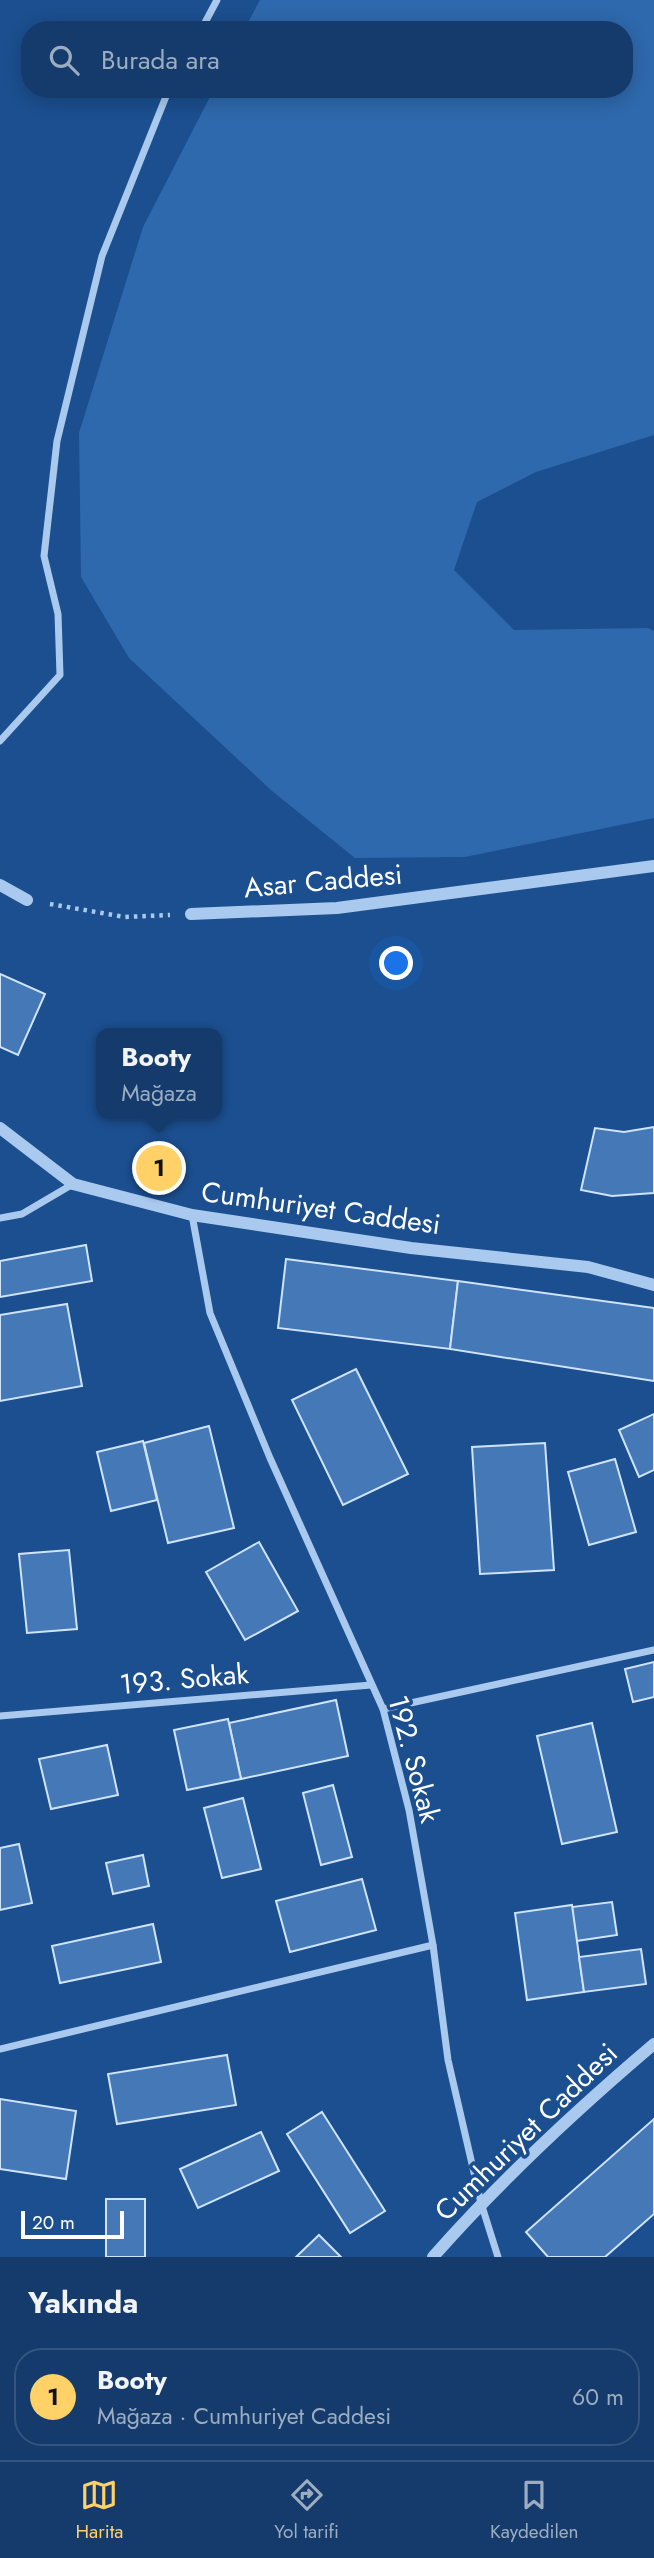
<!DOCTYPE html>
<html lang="tr">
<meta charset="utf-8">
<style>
body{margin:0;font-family:Jost,sans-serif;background:#214673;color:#f1f3f6}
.scale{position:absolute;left:21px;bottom:18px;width:103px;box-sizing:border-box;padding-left:7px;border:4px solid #fff;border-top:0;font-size:19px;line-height:24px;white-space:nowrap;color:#fff;-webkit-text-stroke:5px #1b4f8f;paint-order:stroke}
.you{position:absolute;left:397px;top:964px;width:24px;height:24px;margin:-18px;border:5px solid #fff;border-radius:50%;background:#1a73e8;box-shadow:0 0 0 10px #1a73e833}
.badge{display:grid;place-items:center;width:46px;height:46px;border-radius:50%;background:#ffd166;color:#111;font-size:23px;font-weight:700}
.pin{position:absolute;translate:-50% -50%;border:4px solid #fff;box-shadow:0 2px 7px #0006}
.popup{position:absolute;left:96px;top:1028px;width:126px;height:91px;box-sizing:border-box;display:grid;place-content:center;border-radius:14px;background:#143b6b;filter:drop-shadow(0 2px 5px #0005);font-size:23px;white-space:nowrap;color:#9dadc1}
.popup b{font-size:26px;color:#f1f3f6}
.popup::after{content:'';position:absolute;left:50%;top:100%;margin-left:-14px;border:14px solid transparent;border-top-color:#143b6b}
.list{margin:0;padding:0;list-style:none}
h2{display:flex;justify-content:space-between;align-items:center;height:91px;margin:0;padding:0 28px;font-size:30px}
h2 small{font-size:23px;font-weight:400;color:#9dadc1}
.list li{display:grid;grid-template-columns:46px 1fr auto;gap:21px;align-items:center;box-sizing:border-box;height:98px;margin:0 14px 14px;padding:0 14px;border:2px solid #33557e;border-radius:28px}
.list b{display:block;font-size:26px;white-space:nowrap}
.list p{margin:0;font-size:23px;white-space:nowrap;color:#9dadc1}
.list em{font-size:23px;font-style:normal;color:#9dadc1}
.icon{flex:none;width:38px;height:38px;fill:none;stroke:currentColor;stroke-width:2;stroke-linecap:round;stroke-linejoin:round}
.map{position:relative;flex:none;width:654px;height:2257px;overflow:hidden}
.search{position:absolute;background:#143b6b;box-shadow:0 4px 18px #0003;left:21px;right:21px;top:21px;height:77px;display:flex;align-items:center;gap:18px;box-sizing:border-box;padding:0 24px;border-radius:28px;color:#9dadc1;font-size:26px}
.sheet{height:203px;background:#143b6b}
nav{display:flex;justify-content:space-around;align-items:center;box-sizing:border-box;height:98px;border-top:2px solid #33557e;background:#143b6b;font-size:19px;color:#9dadc1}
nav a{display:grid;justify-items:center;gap:4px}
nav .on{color:#ffd166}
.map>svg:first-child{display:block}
.green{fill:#2e69ad}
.building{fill:#4478b7;stroke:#cfe3fa;stroke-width:2}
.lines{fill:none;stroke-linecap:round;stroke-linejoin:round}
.path{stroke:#a9c9ee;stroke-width:4.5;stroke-dasharray:3.5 5;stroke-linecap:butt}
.minor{stroke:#a9c9ee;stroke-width:7}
.tertiary{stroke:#a9c9ee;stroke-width:12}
.labels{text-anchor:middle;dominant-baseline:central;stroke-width:7;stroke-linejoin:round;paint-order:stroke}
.street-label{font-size:28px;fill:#fff;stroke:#1b4f8f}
</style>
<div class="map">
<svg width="654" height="2257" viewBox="0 0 654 2257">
<rect width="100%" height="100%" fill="#1b4f8f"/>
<polygon class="green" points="260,0 654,0 654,435 536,472 477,502 454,570 514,630 648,628 654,631 654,818 465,857 355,858 272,791 129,658 81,577 79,433 143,227 214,89 624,89 624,30 244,30"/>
<g class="building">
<polygon points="0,974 45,994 18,1055 0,1047"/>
<polygon points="654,1127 654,1193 612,1196 581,1190 595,1128 624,1132"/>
<polygon points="86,1245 92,1281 0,1297 0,1261"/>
<polygon points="286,1259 458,1281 450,1349 278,1328"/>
<polygon points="458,1281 654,1308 654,1381 450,1349"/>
<polygon points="67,1304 82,1386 0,1401 0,1315"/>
<polygon points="356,1369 408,1474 343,1505 292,1400"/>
<polygon points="654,1414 654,1470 639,1477 619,1430"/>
<polygon points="209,1426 234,1528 168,1543 144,1443"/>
<polygon points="143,1441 157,1500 111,1511 97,1452"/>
<polygon points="545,1443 554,1570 480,1574 472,1447"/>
<polygon points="615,1459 636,1532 589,1545 568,1472"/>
<polygon points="259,1542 298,1611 245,1640 206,1572"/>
<polygon points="69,1550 77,1629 27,1633 19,1554"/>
<polygon points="654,1662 654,1697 633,1702 625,1669"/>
<polygon points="336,1700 348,1756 241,1779 229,1723"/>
<polygon points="228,1719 241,1779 187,1790 174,1730"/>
<polygon points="592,1723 617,1832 562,1844 537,1736"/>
<polygon points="107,1745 118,1795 51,1809 39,1759"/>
<polygon points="333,1785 352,1857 321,1865 303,1793"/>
<polygon points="243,1798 261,1869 222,1878 204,1808"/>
<polygon points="19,1844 32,1903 0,1910 0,1848"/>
<polygon points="143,1855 149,1886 113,1894 106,1863"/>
<polygon points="362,1879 376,1930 290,1952 276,1901"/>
<polygon points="612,1902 617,1935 576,1941 572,1907"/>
<polygon points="572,1905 584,1992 527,2000 515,1913"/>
<polygon points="153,1924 161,1962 60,1983 52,1946"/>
<polygon points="641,1949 646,1984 584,1992 579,1957"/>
<polygon points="227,2055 236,2105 117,2124 108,2074"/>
<polygon points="0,2099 76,2111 66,2179 0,2169"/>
<polygon points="322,2112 385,2211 350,2233 287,2134"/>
<polygon points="654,2119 654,2214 605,2257 548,2257 526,2232"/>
<polygon points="261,2132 279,2171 198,2208 180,2169"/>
<rect x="106" y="2199" width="39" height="58"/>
<polygon points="319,2235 341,2257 296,2257"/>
</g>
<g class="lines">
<polyline class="path" points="50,904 125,917 170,915"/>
<g class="minor">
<polyline points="201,30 217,0"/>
<polyline points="0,741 60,675 58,614 44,556 57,441 102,256 169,89"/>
<polyline points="192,1215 210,1313 270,1458 383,1709 409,1810 433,1945 448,2060 481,2203 498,2257"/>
<polyline points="0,1218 22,1214 73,1184"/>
<polyline points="383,1709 654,1650"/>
<polyline points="0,1716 371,1685"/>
<polyline points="0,2049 433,1945"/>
</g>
<g class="tertiary">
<polyline points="0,885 27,900"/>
<polyline points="191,914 337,908 654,866"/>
<polyline points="0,1128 73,1184 192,1215 411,1248 588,1267 654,1285"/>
<path d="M433 2257C501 2180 575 2111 654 2044"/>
</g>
</g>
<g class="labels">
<g class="street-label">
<text transform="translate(323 881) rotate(-5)">Asar Caddesi</text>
<text transform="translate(321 1208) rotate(8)">Cumhuriyet Caddesi</text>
<text transform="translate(184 1679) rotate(-5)">193. Sokak</text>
<text transform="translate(414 1759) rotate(75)">192. Sokak</text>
<text transform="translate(526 2132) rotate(-44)">Cumhuriyet Caddesi</text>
</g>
</g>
</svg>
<div class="scale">20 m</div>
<div class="you"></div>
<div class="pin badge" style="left:159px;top:1168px">1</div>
<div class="popup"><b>Booty</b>Mağaza</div>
<div class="search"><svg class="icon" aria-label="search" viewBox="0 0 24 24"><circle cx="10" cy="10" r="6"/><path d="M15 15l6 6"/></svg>Burada ara</div>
</div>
<section class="sheet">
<h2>Yakında<small></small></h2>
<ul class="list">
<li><span class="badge">1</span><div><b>Booty</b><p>Mağaza · Cumhuriyet Caddesi</p></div><em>60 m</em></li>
</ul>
</section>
<nav>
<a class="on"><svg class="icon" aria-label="map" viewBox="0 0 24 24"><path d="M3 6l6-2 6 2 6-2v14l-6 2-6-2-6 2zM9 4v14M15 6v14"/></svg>Harita</a>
<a><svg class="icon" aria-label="directions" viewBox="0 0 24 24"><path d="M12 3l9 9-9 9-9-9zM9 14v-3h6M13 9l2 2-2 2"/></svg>Yol tarifi</a>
<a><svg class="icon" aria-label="saved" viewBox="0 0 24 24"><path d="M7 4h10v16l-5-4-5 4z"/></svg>Kaydedilen</a>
</nav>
